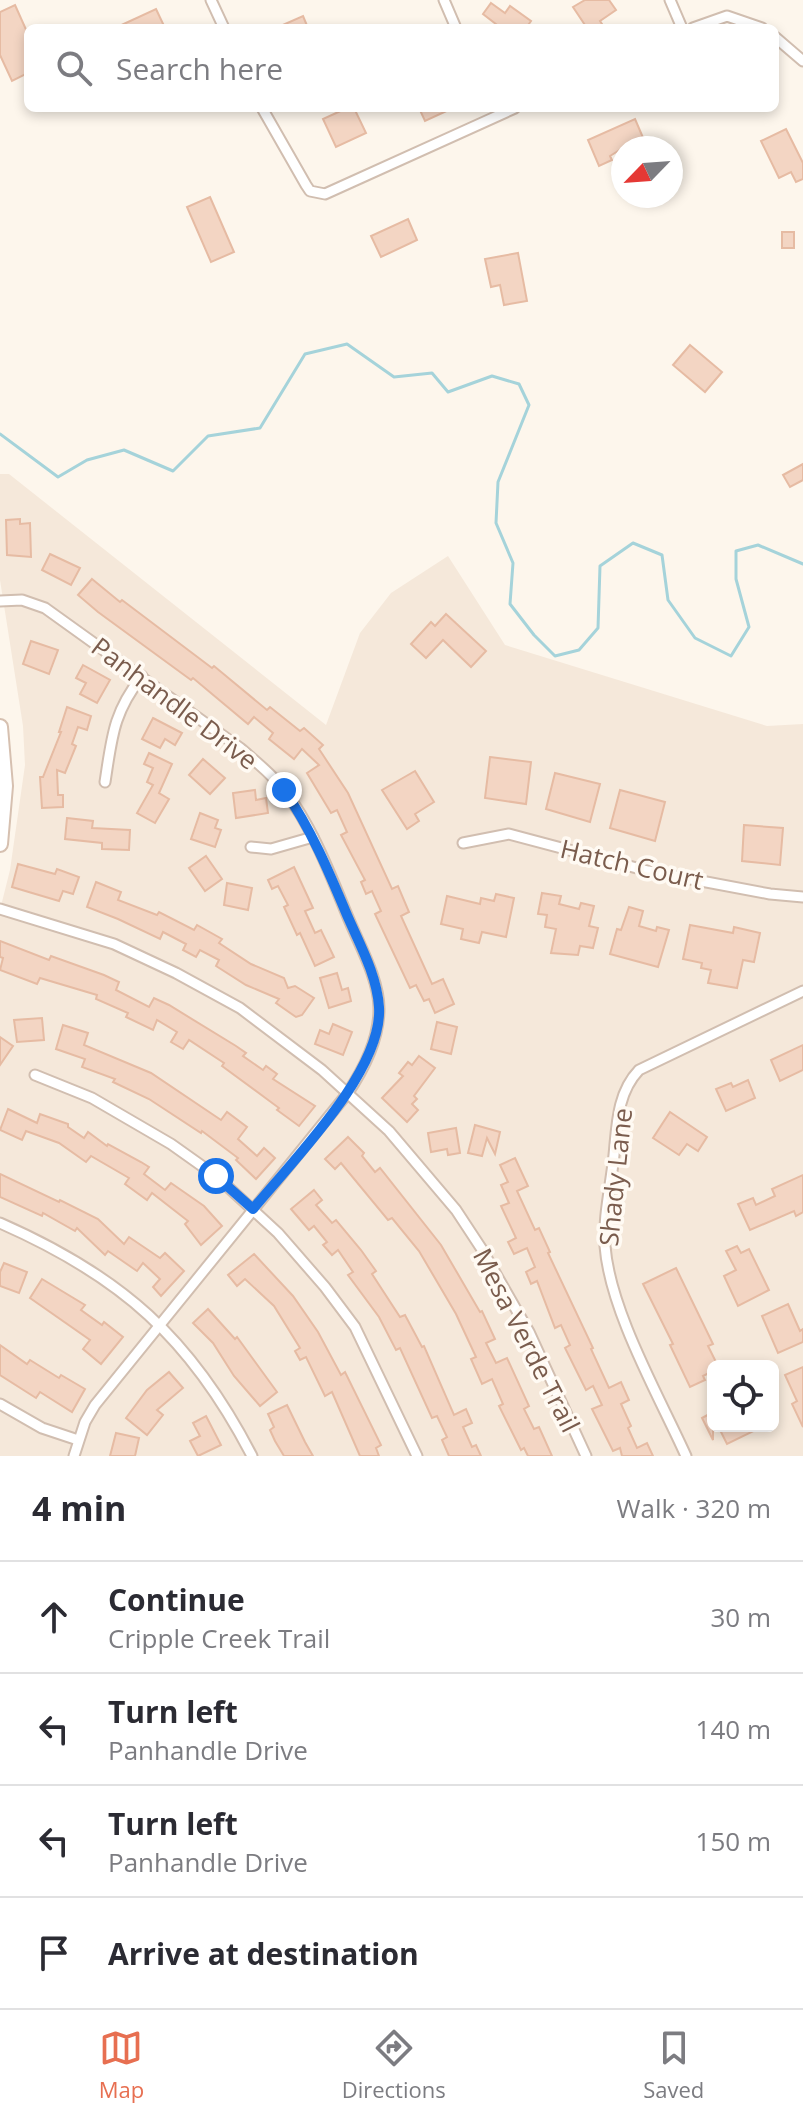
<!DOCTYPE html>
<meta charset="utf-8">
<style>
body{margin:0;font-family:"Open Sans",sans-serif;background:#f2f2f3;color:#2b2b33}
.controls{position:absolute;right:24px;bottom:24px;display:grid;overflow:hidden;border-radius:12px;box-shadow:0 4px 12px #0003}
.controls button{width:72px;height:72px;display:grid;place-items:center;padding:0;border:0;border-bottom:2px solid #e1e1e2;background:#fff;color:#2b2b33;font:40px sans-serif}
.compass{position:absolute;left:611px;top:136px;width:72px;height:72px;border-radius:50%;background:#fff;box-shadow:0 4px 12px #0003;rotate:245deg}
.stop{position:absolute;width:24px;height:24px;margin:-18px;border:6px solid #1a73e8;border-radius:50%;background:#fff}
.stop.end{background:#1a73e8;border-color:#fff;box-shadow:0 2px 8px #0008}
.list{margin:0;padding:0;list-style:none}
h2{display:flex;justify-content:space-between;align-items:center;height:104px;margin:0;padding:0 32px;font-size:34px}
h2 small{font-size:26px;font-weight:400;color:#7c7c81}
.list li{display:grid;grid-template-columns:52px 1fr auto;gap:24px;align-items:center;box-sizing:border-box;height:112px;padding:0 32px;border-top:2px solid #e1e1e2}
.list b{display:block;font-size:30px;white-space:nowrap}
.list p{margin:0;font-size:26px;white-space:nowrap;color:#7c7c81}
.list em{font-size:26px;font-style:normal;color:#7c7c81}
.icon{flex:none;width:44px;height:44px;fill:none;stroke:currentColor;stroke-width:2;stroke-linecap:round;stroke-linejoin:round}
.map{position:relative;flex:none;width:803px;height:1456px;overflow:hidden}
.search{position:absolute;background:#fff;box-shadow:0 4px 12px #0003;left:24px;right:24px;top:24px;height:88px;display:flex;align-items:center;gap:20px;box-sizing:border-box;padding:0 28px;border-radius:12px;color:#7c7c81;font-size:30px}
.sheet{height:552px;background:#fff}
nav{display:flex;justify-content:space-around;align-items:center;box-sizing:border-box;height:112px;border-top:2px solid #e1e1e2;background:#fff;font-size:22px;color:#7c7c81}
nav a{display:grid;justify-items:center;gap:4px}
nav .on{color:#e76f51}
.map>svg:first-child{display:block}
.residential{fill:#f5e8da;fill-rule:evenodd}
.lines{fill:none;stroke-linecap:round;stroke-linejoin:round}
.stream{stroke:#a5d3da;stroke-width:3}
.building{fill:#f3d5c3;stroke:#e6bba3;stroke-width:2}
.street-casing{stroke:#d1beb0;stroke-width:13}
.secondary-casing{stroke:#d6c0b0;stroke-width:18}
.street{stroke:#fff;stroke-width:9}
.secondary{stroke:#fff;stroke-width:14}
.route{stroke:#1a73e8;stroke-width:10}
.labels{text-anchor:middle;dominant-baseline:central;stroke-width:7;stroke-linejoin:round;paint-order:stroke}
.street-label{font-size:26px;fill:#7a5c4d;stroke:#fffaf3}
</style>
<div class="map">
<svg width="803" height="1456" viewBox="0 0 803 1456">
<rect width="100%" height="100%" fill="#fdf6ec"/>
<path class="residential" d="M0 474H9L326 725 360 633 391 593 448 556 505 645 767 726 803 724V1456H0V910L10 870 25 765 23 726 0 580ZM713 1366H773V1426H713Z"/>
<g class="lines">
<polyline class="stream" points="0,434 58,477 87,460 124,450 173,471 208,436 260,428 305,354 347,344 394,377 432,373 448,392 492,376 519,384 529,405 498,482 496,523 513,563 510,604 534,635 555,656 579,650 598,628 600,566 633,543 662,555 668,600 695,638 731,656 749,627 736,579 736,551 758,545 803,564"/>
</g>
<g class="building">
<polygon points="585,0 609,0 616,10 600,21 602,24 596,28 587,28 573,7"/>
<polygon points="491,3 505,13 510,6 531,21 526,28 501,28 483,14"/>
<polygon points="15,5 28,34 28,73 12,81 0,55 0,12"/>
<polygon points="156,9 165,28 115,28"/>
<polygon points="303,16 308,28 276,28"/>
<polygon points="347,108 354,108 366,133 336,147 323,119"/>
<polygon points="419,108 453,108 425,121"/>
<polygon points="635,119 644,140 623,148 610,156 612,160 599,166 588,140"/>
<polygon points="786,129 803,163 803,179 796,182 791,172 779,178 761,141"/>
<polygon points="210,197 234,252 211,262 187,207"/>
<polygon points="408,219 417,240 381,257 371,236"/>
<rect x="782" y="232" width="12" height="16"/>
<polygon points="518,253 527,301 504,305 500,285 491,287 485,259"/>
<polygon points="690,345 722,372 705,392 673,365"/>
<polygon points="803,464 803,480 790,487 783,475"/>
<polygon points="20,519 20,524 30,523 31,557 7,555 6,520"/>
<polygon points="50,554 80,568 71,585 42,570"/>
<polygon points="92,579 120,602 122,600 212,668 214,666 267,710 270,707 300,731 304,728 323,745 319,749 348,793 392,889 398,886 409,912 401,916 432,984 443,979 454,1004 435,1013 429,999 424,1001 416,985 410,988 375,914 381,911 372,891 366,894 361,882 365,880 341,835 347,832 337,810 331,813 307,773 319,765 302,749 294,759 269,739 273,733 254,717 248,724 193,678 191,680 98,612 78,595"/>
<polygon points="446,614 486,651 471,667 443,640 426,658 411,644 431,622 435,626"/>
<polygon points="31,641 58,650 49,674 23,664"/>
<polygon points="83,665 110,680 97,703 80,694 86,683 76,678"/>
<polygon points="67,707 91,716 87,730 78,727 72,744 76,746 65,773 57,770 58,795 63,795 63,807 42,808 40,777 43,777 61,732 59,732"/>
<polygon points="153,718 182,733 175,745 165,739 160,748 142,739"/>
<polygon points="149,753 172,764 159,793 169,799 155,823 137,813 153,785 147,782 153,768 144,764"/>
<polygon points="490,757 531,762 526,804 485,798"/>
<polygon points="203,759 225,778 210,794 189,775"/>
<polygon points="415,771 434,802 415,814 419,821 407,829 382,790"/>
<polygon points="555,773 600,784 590,822 546,809"/>
<polygon points="255,790 256,800 266,798 268,813 236,818 233,793"/>
<polygon points="620,790 665,802 655,841 610,828"/>
<polygon points="200,813 218,820 215,828 221,830 215,847 191,839"/>
<polygon points="67,818 93,821 92,828 130,830 129,850 102,849 102,843 65,839"/>
<polygon points="744,825 783,828 780,865 742,861"/>
<polygon points="206,856 222,879 205,891 189,868"/>
<polygon points="18,864 55,874 57,869 79,877 73,894 63,891 59,901 12,887"/>
<polygon points="294,867 313,908 305,911 315,933 321,930 334,957 315,966 300,933 297,935 284,907 288,905 278,886 272,889 268,880"/>
<polygon points="96,882 121,892 118,900 157,915 159,912 194,930 197,925 222,939 219,943 251,964 284,978 288,988 295,986 314,998 302,1015 296,1017 276,1003 279,999 246,985 216,966 219,960 200,950 196,957 183,950 186,944 163,932 160,939 118,919 87,907"/>
<polygon points="227,883 252,888 248,910 224,905"/>
<polygon points="542,893 561,896 559,904 579,909 581,903 594,906 589,926 598,928 593,948 580,946 578,955 551,953 556,929 545,927 547,915 538,914"/>
<polygon points="496,894 514,898 506,937 482,932 479,943 461,939 463,929 441,924 447,896 480,904 481,898 494,901"/>
<polygon points="629,907 643,911 639,926 656,931 657,927 669,930 658,967 610,954 617,929 621,930"/>
<polygon points="690,925 733,933 734,927 760,933 754,962 743,960 737,988 708,983 711,970 701,968 702,963 683,959"/>
<polygon points="0,941 49,960 51,956 104,975 119,982 116,990 149,1007 154,998 169,1005 236,1046 246,1053 243,1056 263,1070 266,1066 277,1074 273,1079 315,1106 299,1126 277,1110 279,1108 222,1066 224,1063 189,1040 183,1049 171,1042 177,1032 157,1020 153,1030 126,1017 128,1013 96,999 97,995 40,978 37,984 0,970 3,958 0,957"/>
<polygon points="337,973 342,990 348,988 351,1001 329,1008 320,978"/>
<polygon points="42,1018 44,1040 17,1042 14,1020"/>
<polygon points="437,1022 457,1027 451,1054 431,1049"/>
<polygon points="333,1024 352,1032 343,1055 315,1044 320,1030 329,1034"/>
<polygon points="63,1025 88,1033 84,1045 151,1073 221,1120 227,1112 247,1127 238,1139 257,1156 264,1148 275,1158 256,1179 236,1160 238,1158 202,1131 201,1133 149,1099 113,1082 115,1079 82,1067 85,1059 56,1049"/>
<polygon points="0,1037 13,1046 0,1065"/>
<polygon points="803,1045 803,1070 780,1081 771,1060"/>
<polygon points="419,1056 435,1068 414,1096 417,1099 412,1104 418,1110 407,1122 382,1098 403,1076 399,1073 408,1062 412,1065"/>
<polygon points="748,1080 755,1098 726,1111 716,1089 731,1083 733,1087"/>
<polygon points="8,1109 37,1123 40,1114 68,1124 68,1127 84,1138 88,1132 107,1146 108,1144 141,1162 149,1167 144,1174 165,1190 171,1183 204,1206 222,1226 201,1245 185,1224 188,1221 152,1193 147,1200 125,1184 129,1178 91,1156 86,1162 59,1143 26,1131 22,1140 0,1130"/>
<polygon points="670,1112 707,1137 698,1151 687,1144 679,1155 653,1138"/>
<polygon points="475,1125 500,1132 495,1154 487,1138 482,1156 468,1153"/>
<polygon points="456,1128 460,1153 448,1155 447,1149 431,1152 428,1133"/>
<polygon points="348,1137 364,1153 362,1156 375,1172 380,1168 441,1245 480,1312 482,1311 495,1339 486,1343 496,1363 507,1358 529,1406 524,1409 534,1429 539,1427 552,1456 528,1456 524,1448 521,1450 499,1406 503,1404 492,1379 482,1384 471,1359 476,1357 456,1314 419,1251 392,1218 388,1220 341,1163 335,1169 325,1159"/>
<polygon points="515,1158 528,1186 517,1191 535,1230 539,1228 550,1252 548,1253 593,1348 591,1349 609,1388 621,1382 629,1400 621,1404 631,1426 628,1428 637,1448 647,1443 653,1456 622,1456 620,1448 613,1451 592,1409 602,1405 593,1386 586,1390 565,1348 570,1345 561,1325 555,1328 537,1281 531,1284 526,1272 535,1267 527,1248 514,1254 508,1242 516,1238 501,1206 509,1203 501,1185 508,1182 500,1165"/>
<polygon points="0,1174 59,1202 60,1200 98,1219 124,1244 129,1237 160,1258 165,1253 184,1271 161,1296 153,1287 160,1279 143,1263 137,1271 108,1251 105,1255 77,1228 75,1231 43,1213 42,1216 0,1197"/>
<polygon points="803,1175 803,1212 796,1216 794,1211 750,1230 738,1204 753,1198 756,1205 775,1196 772,1189"/>
<polygon points="314,1190 322,1200 316,1205 332,1223 336,1220 361,1250 376,1271 372,1274 400,1317 405,1315 422,1347 424,1346 454,1415 466,1409 472,1423 463,1427 472,1447 476,1445 481,1456 449,1456 442,1440 447,1437 437,1416 432,1418 400,1348 396,1350 379,1317 348,1275 353,1272 338,1250 332,1255 323,1245 327,1242 314,1226 309,1230 291,1209"/>
<polygon points="737,1246 741,1253 749,1249 769,1290 738,1306 724,1276 736,1270 726,1251"/>
<polygon points="254,1254 293,1296 318,1332 341,1375 345,1372 381,1445 376,1448 379,1456 360,1456 332,1392 325,1396 306,1357 300,1360 295,1351 300,1348 274,1306 245,1279 237,1286 228,1275"/>
<polygon points="4,1263 27,1272 19,1293 0,1286 0,1272"/>
<polygon points="676,1268 713,1344 708,1346 718,1366 713,1366 713,1371 703,1376 705,1380 690,1387 670,1345 673,1344 643,1284"/>
<polygon points="42,1279 85,1305 81,1310 102,1325 104,1322 123,1337 101,1364 83,1349 90,1340 30,1298"/>
<polygon points="788,1304 800,1331 803,1329 803,1342 778,1353 762,1316"/>
<polygon points="208,1309 235,1339 237,1337 277,1392 260,1406 234,1376 213,1343 193,1323"/>
<polygon points="0,1345 27,1364 30,1360 59,1378 61,1375 85,1389 72,1412 40,1392 36,1398 0,1375"/>
<polygon points="803,1367 803,1427 792,1404 797,1401 785,1375"/>
<polygon points="169,1372 183,1388 157,1410 163,1415 147,1435 126,1418 147,1390"/>
<polygon points="287,1405 305,1442 313,1456 284,1456 275,1441 270,1430 274,1427 268,1414"/>
<polygon points="713,1412 713,1440 702,1418"/>
<polygon points="206,1416 221,1445 198,1456 190,1441 200,1436 193,1423"/>
<polygon points="718,1426 764,1426 727,1444"/>
<polygon points="116,1433 139,1438 135,1456 110,1456"/>
</g>
<g class="lines">
<defs>
<g id="street">
<polyline points="211,0 224,28"/>
<polyline points="444,0 456,28"/>
<polyline points="670,0 682,28"/>
<polyline points="693,28 727,16 762,28"/>
<polyline points="775,37 803,61"/>
<polyline points="262,108 306,185 310,191 325,194 515,108"/>
<path d="M0 601 22 600 45 608 240 748C255 761 272 774 284 790 314 829 331 877 350 922 361 948 379 980 379 1009 379 1040 364 1069 347 1094L95 1405 85 1422 74 1456"/>
<path d="M105 782C112 737 113 713 142 676"/>
<polyline points="463,843 509,834 648,871 770,894 803,897"/>
<polyline points="251,847 271,849 313,837"/>
<polyline points="0,909 114,944 176,973 240,1008 322,1070 389,1131 456,1210 481,1248 529,1332 586,1456"/>
<polyline points="35,1075 92,1098 171,1144 216,1176 278,1233 325,1287 355,1327 417,1456"/>
<path d="M0 1223C121 1276 191 1338 252 1456"/>
<polyline points="0,1404 42,1428 78,1440"/>
<path d="M686 1456C659 1396 610 1311 605 1246 603 1217 611 1185 614 1155 617 1125 617 1093 639 1070L803 991"/>
</g>
<polyline id="secondary" points="0,727 5,786 0,844"/>
</defs>
<use href="#street" class="street-casing"/>
<use href="#secondary" class="secondary-casing"/>
<use href="#street" class="street"/>
<use href="#secondary" class="secondary"/>
</g>
<g class="lines">
<path class="route" d="M216 1176 253 1209C293 1160 383 1071 379 1007 377 975 359 943 347 915 329 872 311 829 284 790"/>
</g>
<g class="labels">
<g class="street-label">
<text transform="translate(175 703) rotate(37)">Panhandle Drive</text>
<text transform="translate(632 864) rotate(13)">Hatch Court</text>
<text transform="translate(615 1177) rotate(-84)">Shady Lane</text>
<text transform="translate(527 1340) rotate(63)">Mesa Verde Trail</text>
</g>
</g>
</svg>
<div class="controls">
<button><svg class="icon" aria-label="locate" viewBox="0 0 24 24"><circle cx="12" cy="12" r="6"/><path d="M12 2v4M12 18v4M2 12h4M18 12h4"/></svg></button>
</div>
<svg class="compass" viewBox="-18 -18 36 36"><path d="M0-13l5 13h-10z" fill="#e53935"/><path d="M0 13l5-13h-10z" fill="#7c7c81"/></svg>
<div class="stop" style="left:216px;top:1176px"></div>
<div class="stop end" style="left:284px;top:790px"></div>
<div class="search"><svg class="icon" aria-label="search" viewBox="0 0 24 24"><circle cx="10" cy="10" r="6"/><path d="M15 15l6 6"/></svg>Search here</div>
</div>
<section class="sheet">
<h2>4 min<small>Walk · 320 m</small></h2>
<ul class="list">
<li><svg class="icon" aria-label="ahead" viewBox="0 0 24 24"><path d="M12 20V5M6 11l6-6 6 6"/></svg><div><b>Continue</b><p>Cripple Creek Trail</p></div><em>30 m</em></li>
<li><svg class="icon" aria-label="left" viewBox="0 0 24 24"><path d="M17 20v-9H6M10 6l-5 5 5 5"/></svg><div><b>Turn left</b><p>Panhandle Drive</p></div><em>140 m</em></li>
<li><svg class="icon" aria-label="left" viewBox="0 0 24 24"><path d="M17 20v-9H6M10 6l-5 5 5 5"/></svg><div><b>Turn left</b><p>Panhandle Drive</p></div><em>150 m</em></li>
<li><svg class="icon" aria-label="arrive" viewBox="0 0 24 24"><path d="M6 21V4h12l-3 4 3 4H6"/></svg><div><b>Arrive at destination</b></div></li>
</ul>
</section>
<nav>
<a class="on"><svg class="icon" aria-label="map" viewBox="0 0 24 24"><path d="M3 6l6-2 6 2 6-2v14l-6 2-6-2-6 2zM9 4v14M15 6v14"/></svg>Map</a>
<a><svg class="icon" aria-label="directions" viewBox="0 0 24 24"><path d="M12 3l9 9-9 9-9-9zM9 14v-3h6M13 9l2 2-2 2"/></svg>Directions</a>
<a><svg class="icon" aria-label="saved" viewBox="0 0 24 24"><path d="M7 4h10v16l-5-4-5 4z"/></svg>Saved</a>
</nav>
